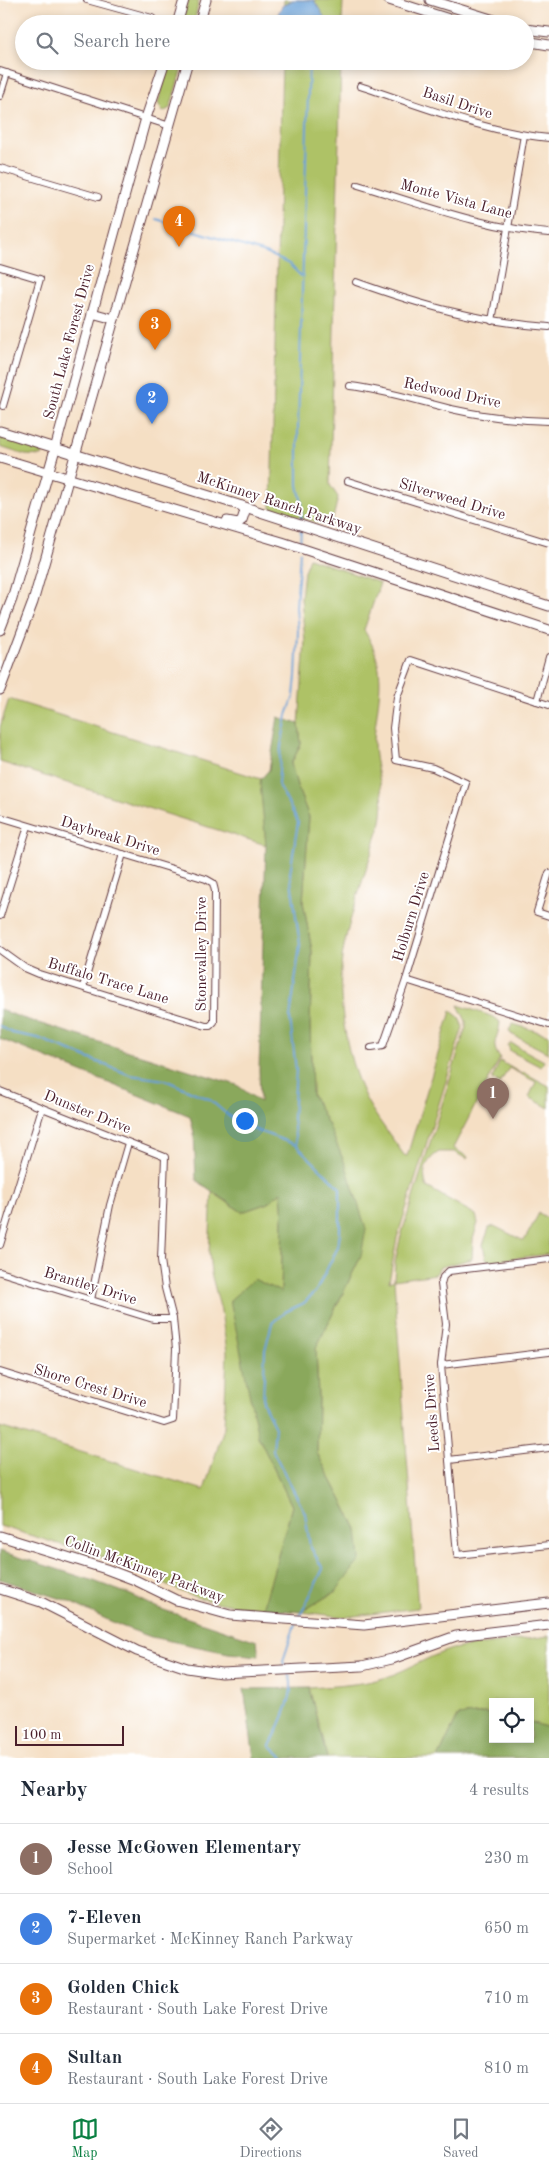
<!DOCTYPE html>
<meta charset="utf-8">
<style>
body{margin:0;font-family:"Old Standard TT",serif;background:#f6f6f7;color:#1f2937}
.controls{position:absolute;right:15px;bottom:15px;display:grid;overflow:hidden;border-radius:0px;box-shadow:0 2px 8px #0003}
.controls button{width:45px;height:45px;display:grid;place-items:center;padding:0;border:0;border-bottom:1px solid #e0e1e3;background:#fff;color:#1f2937;font:25px sans-serif}
.scale{position:absolute;left:15px;bottom:12px;width:109px;box-sizing:border-box;padding-left:5px;border:2px solid #4a1f2b;border-top:0;font-size:14px;line-height:18px;white-space:nowrap;color:#4a1f2b;-webkit-text-stroke:4px #fff;paint-order:stroke}
.you{position:absolute;left:244px;top:1120px;width:18px;height:18px;margin:-12px;border:4px solid #fff;border-radius:50%;background:#1a73e8;box-shadow:0 0 0 8px #1a73e833}
.badge{display:grid;place-items:center;width:32px;height:32px;border-radius:50%;background:#0b8043;color:#fff;font-size:16px;font-weight:700}
.pin{position:absolute;translate:-50% -41px;filter:drop-shadow(0 1px 2px #0008)}
.pin::after{content:'';position:absolute;top:26px;width:18px;height:15px;background:inherit;clip-path:polygon(0 0,100% 0,50% 100%)}
.list{margin:0;padding:0;list-style:none}
h2{display:flex;justify-content:space-between;align-items:center;height:65px;margin:0;padding:0 20px;font-size:21px}
h2 small{font-size:16px;font-weight:400;color:#747a83}
.list li{display:grid;grid-template-columns:32px 1fr auto;gap:15px;align-items:center;box-sizing:border-box;height:70px;padding:0 20px;border-top:1px solid #e0e1e3}
.list b{display:block;font-size:19px;white-space:nowrap}
.list p{margin:0;font-size:16px;white-space:nowrap;color:#747a83}
.list em{font-size:16px;font-style:normal;color:#747a83}
.icon{flex:none;width:28px;height:28px;fill:none;stroke:currentColor;stroke-width:2;stroke-linecap:round;stroke-linejoin:round}
.map{position:relative;flex:none;width:549px;height:1758px;overflow:hidden}
.search{position:absolute;background:#fff;box-shadow:0 2px 8px #0003;left:15px;right:15px;top:15px;height:55px;display:flex;align-items:center;gap:12px;box-sizing:border-box;padding:0 18px;border-radius:28px;color:#747a83;font-size:19px}
.sheet{height:345px;background:#fff}
nav{display:flex;justify-content:space-around;align-items:center;box-sizing:border-box;height:70px;border-top:1px solid #e0e1e3;background:#fff;font-size:14px;color:#747a83}
nav a{display:grid;justify-items:center;gap:2px}
nav .on{color:#0b8043}
.map>svg:first-child{display:block}
.green{fill:#aec266;stroke:#7c7048}
.forest{fill:#8aa85b;stroke:#6a6443}
.water{fill:#69a0d7;stroke:#5a6081}
.lines{fill:none;stroke-linecap:round;stroke-linejoin:round}
.stream{stroke:#69a0d7;stroke-width:2}
.street-casing{stroke:#643c42;stroke-width:8}
.secondary-casing{stroke:#643c42;stroke-width:11}
.street{stroke:#fff;stroke-width:6}
.secondary{stroke:#fff;stroke-width:9}
.labels{text-anchor:middle;dominant-baseline:central;stroke-width:4;stroke-linejoin:round;paint-order:stroke}
.street-label{font-size:15px;fill:#4a1f2b;stroke:#fff}
</style>
<div class="map">
<svg width="549" height="1758" viewBox="0 0 549 1758">
<rect width="100%" height="100%" fill="#fff"/>
<filter id="ink" filterUnits="userSpaceOnUse"><feTurbulence type="fractalNoise" baseFrequency=".02" numOctaves="2"/><feDisplacementMap in="SourceGraphic" scale="10" xChannelSelector="R" yChannelSelector="G"/><feConvolveMatrix kernelMatrix="1 2 1 2 8 2 1 2 1" color-interpolation-filters="sRGB"/></filter>
<filter id="wash" filterUnits="userSpaceOnUse"><feTurbulence type="fractalNoise" baseFrequency=".0096" numOctaves="4" result="noise"/><feDisplacementMap in="SourceGraphic" scale="20" xChannelSelector="R" yChannelSelector="G"/><feGaussianBlur stdDeviation="1.12" result="paint"/><feColorMatrix in="noise" values="0 0 0 0 0 0 0 0 0 0 0 0 0 0 0 0 0 1.4 0 .05"/><feComposite in="paint" operator="in"/></filter>
<g filter="url(#wash)">
<rect width="100%" height="100%" fill="#f5dfc4"/>
<g class="green">
<polygon points="188,0 199,0 194,24 181,24"/>
<polygon points="284,0 343,0 342,24 283,24"/>
<polygon points="170,61 184,61 170,108 163,112 158,103"/>
<polygon points="282,61 341,61 330,485 338,497 331,527 271,508"/>
<polygon points="0,436 35,447 43,453 42,456 25,455 0,447"/>
<path d="M309 558 380 583 364 630C390 671 377 697 374 740 373 766 386 790 382 815 381 826 376 837 373 848 363 880 351 913 344 946 334 991 347 1069 371 1108 381 1124 393 1139 404 1155L407 1156 451 1011 459 1017 463 1027 397 1238 389 1282 394 1280 395 1262 400 1239 466 1027V1021L458 1005 494 1017 500 1022C499 1038 489 1043 500 1058L453 1148 468 1157 467 1159 454 1152H439C426 1160 421 1172 427 1187L476 1215 478 1223 473 1239 472 1259 440 1267 436 1274 394 1280 418 1608 346 1617 301 1612 336 1591 357 1529 317 1453 318 1397 316 1348 361 1256 329 1126 312 1095 310 1026 312 951 303 902 309 817 298 789 291 764 301 744 299 724 305 641 301 598 304 571Z"/>
<polygon points="9,699 261,779 266,845 0,762 0,727"/>
<polygon points="513,1024 549,1035 548,1053 511,1034 509,1030"/>
<polygon points="511,1043 544,1061 541,1067 510,1051 508,1045"/>
<polygon points="500,1061 522,1074 523,1072 549,1086 549,1108 529,1097 536,1082 509,1068 500,1083 492,1079"/>
<path d="M212 1192 242 1212 268 1203 281 1192 283 1219 281 1292 258 1436 292 1506 263 1609C236 1606 211 1603 187 1594 166 1586 148 1573 127 1565L0 1526V1427L204 1490 224 1428 227 1352 221 1311 211 1273 209 1253Z"/>
<polygon points="539,1213 549,1219 549,1254 491,1261 486,1259 483,1245 489,1228 494,1226 524,1241"/>
<path d="M549 1636V1728L530 1722V1702H493V1715L485 1713 458 1716 438 1758H327L309 1688C334 1686 362 1685 387 1677 409 1669 429 1656 452 1649Z"/>
</g>
<g class="forest">
<polygon points="278,717 299,724 301,744 291,764 298,789 309,817 303,902 312,951 310,1026 312,1095 329,1126 346,1166 366,1229 361,1256 316,1348 318,1397 317,1453 357,1529 360,1560 336,1591 301,1612 263,1609 292,1506 258,1436 230,1300 254,1279 281,1292 283,1219 281,1192 268,1203 242,1212 196,1180 194,1133 190,1116 0,1039 0,1009 19,1017 237,1085 260,1102 259,1070 266,845 260,783 261,779 269,770"/>
<polygon points="0,1551 91,1580 131,1595 158,1608 257,1641 259,1656 228,1653 151,1637 121,1626 65,1600 0,1579"/>
<polygon points="309,1688 327,1758 254,1758 244,1689"/>
<polygon points="485,1713 493,1715 493,1739 530,1739 530,1722 549,1728 549,1758 438,1758 458,1716"/>
</g>
<polygon class="water" points="293,0 314,0 326,20 326,24 273,24 282,6"/>
<g class="lines">
<g class="stream">
<polyline points="156,219 266,253 289,264 301,276"/>
<polyline points="301,522 302,504 298,485 298,426 309,61"/>
<polyline points="300,545 301,529"/>
<polyline points="0,1026 12,1033 38,1038 130,1075 165,1080 209,1099 237,1123 296,1145 340,1188 340,1232 338,1247 316,1291 304,1303 285,1312 272,1323 265,1350 263,1403 275,1427 273,1451 305,1513 310,1546 323,1569 299,1618"/>
<polyline points="296,1145 293,1118 296,1070 290,1018 300,945 290,873 298,822 278,784 281,746 287,715 294,696 296,676 298,631 296,607 300,552"/>
<polyline points="285,1667 283,1661 295,1624"/>
<path d="M283 1758 270 1746C278 1729 299 1690 288 1673"/>
</g>
</g>
</g>
<g filter="url(#ink)">
<g class="lines">
<defs>
<g id="street">
<polyline points="87,0 152,18"/>
<polyline points="0,71 170,126"/>
<path d="M360 86C422 106 484 132 549 138"/>
<polyline points="0,96 7,73"/>
<polyline points="0,168 98,197"/>
<path d="M358 185C421 204 483 228 549 233"/>
<polyline points="0,267 40,279 3,406"/>
<path d="M356 282C420 305 480 322 549 327"/>
<polyline points="492,321 524,135"/>
<path d="M350 386C386 390 421 402 456 410 487 417 518 420 549 421"/>
<polyline points="348,481 549,543"/>
<polyline points="537,701 549,657"/>
<polyline points="0,817 206,879 213,883 215,891 214,1022 210,1026 206,1026 39,974 25,968 0,950"/>
<polyline points="549,873 537,912 549,916"/>
<polyline points="0,916 28,826"/>
<polyline points="406,980 549,1025"/>
<polyline points="83,987 123,854"/>
<polyline points="371,1048 383,1046 406,980 466,783 433,768 396,760 393,728 397,697 411,660 549,705"/>
<polyline points="0,1091 165,1157 161,1260 165,1288 173,1319 176,1349 173,1420 164,1423 0,1372"/>
<polyline points="0,1245 42,1108"/>
<polyline points="549,1259 449,1271 443,1277 441,1284 446,1324 441,1365 457,1555 549,1545"/>
<polyline points="0,1272 153,1319 173,1319"/>
<polyline points="91,1300 110,1205 128,1143"/>
<polyline points="441,1365 549,1352"/>
<polyline points="449,1460 549,1448"/>
</g>
<g id="secondary">
<polyline points="389,0 465,24"/>
<polyline points="430,0 507,24"/>
<polyline points="177,24 184,0"/>
<polyline points="199,24 206,0"/>
<polyline points="525,29 549,32"/>
<polyline points="525,41 549,45"/>
<polyline points="92,313 114,319"/>
<polyline points="0,431 242,506 549,606"/>
<polyline points="0,458 282,542 549,630"/>
<polyline points="227,521 238,523 242,520 245,511 242,506"/>
<polyline points="0,630 12,599 55,449 146,118 165,61"/>
<polyline points="0,690 33,602 188,61"/>
<polyline points="0,1536 106,1569 135,1580 176,1600 230,1615 364,1625 549,1603"/>
<polyline points="0,1589 41,1602 137,1651 187,1668 221,1673 362,1666 392,1659 456,1636 549,1625"/>
</g>
</defs>
<use href="#street" class="street-casing"/>
<use href="#secondary" class="secondary-casing"/>
<use href="#street" class="street"/>
<use href="#secondary" class="secondary"/>
</g>
</g>
<g class="labels">
<g class="street-label">
<text transform="translate(457 104) rotate(18)">Basil Drive</text>
<text transform="translate(456 200) rotate(15)">Monte Vista Lane</text>
<text transform="translate(70 342) rotate(-75)">South Lake Forest Drive</text>
<text transform="translate(452 394) rotate(12)">Redwood Drive</text>
<text transform="translate(452 500) rotate(17)">Silverweed Drive</text>
<text transform="translate(279 504) rotate(18)">McKinney Ranch Parkway</text>
<text transform="translate(110 837) rotate(17)">Daybreak Drive</text>
<text transform="translate(412 917) rotate(-73)">Holburn Drive</text>
<text transform="translate(202 954) rotate(-90)">Stonevalley Drive</text>
<text transform="translate(108 982) rotate(17)">Buffalo Trace Lane</text>
<text transform="translate(87 1113) rotate(22)">Dunster Drive</text>
<text transform="translate(90 1287) rotate(17)">Brantley Drive</text>
<text transform="translate(90 1387) rotate(17)">Shore Crest Drive</text>
<text transform="translate(433 1413) rotate(-94)">Leeds Drive</text>
<text transform="translate(144 1570) rotate(20)">Collin McKinney Parkway</text>
</g>
</g>
</svg>
<div class="controls">
<button><svg class="icon" aria-label="locate" viewBox="0 0 24 24"><circle cx="12" cy="12" r="6"/><path d="M12 2v4M12 18v4M2 12h4M18 12h4"/></svg></button>
</div>
<div class="scale">100 m</div>
<div class="you"></div>
<div class="pin badge" style="left:493px;top:1119px;background:#8d6e63">1</div>
<div class="pin badge" style="left:152px;top:424px;background:#3f7fe0">2</div>
<div class="pin badge" style="left:155px;top:350px;background:#e8710a">3</div>
<div class="pin badge" style="left:179px;top:247px;background:#e8710a">4</div>
<div class="search"><svg class="icon" aria-label="search" viewBox="0 0 24 24"><circle cx="10" cy="10" r="6"/><path d="M15 15l6 6"/></svg>Search here</div>
</div>
<section class="sheet">
<h2>Nearby<small>4 results</small></h2>
<ul class="list">
<li><span class="badge" style="background:#8d6e63">1</span><div><b>Jesse McGowen Elementary</b><p>School</p></div><em>230 m</em></li>
<li><span class="badge" style="background:#3f7fe0">2</span><div><b>7-Eleven</b><p>Supermarket · McKinney Ranch Parkway</p></div><em>650 m</em></li>
<li><span class="badge" style="background:#e8710a">3</span><div><b>Golden Chick</b><p>Restaurant · South Lake Forest Drive</p></div><em>710 m</em></li>
<li><span class="badge" style="background:#e8710a">4</span><div><b>Sultan</b><p>Restaurant · South Lake Forest Drive</p></div><em>810 m</em></li>
</ul>
</section>
<nav>
<a class="on"><svg class="icon" aria-label="map" viewBox="0 0 24 24"><path d="M3 6l6-2 6 2 6-2v14l-6 2-6-2-6 2zM9 4v14M15 6v14"/></svg>Map</a>
<a><svg class="icon" aria-label="directions" viewBox="0 0 24 24"><path d="M12 3l9 9-9 9-9-9zM9 14v-3h6M13 9l2 2-2 2"/></svg>Directions</a>
<a><svg class="icon" aria-label="saved" viewBox="0 0 24 24"><path d="M7 4h10v16l-5-4-5 4z"/></svg>Saved</a>
</nav>
